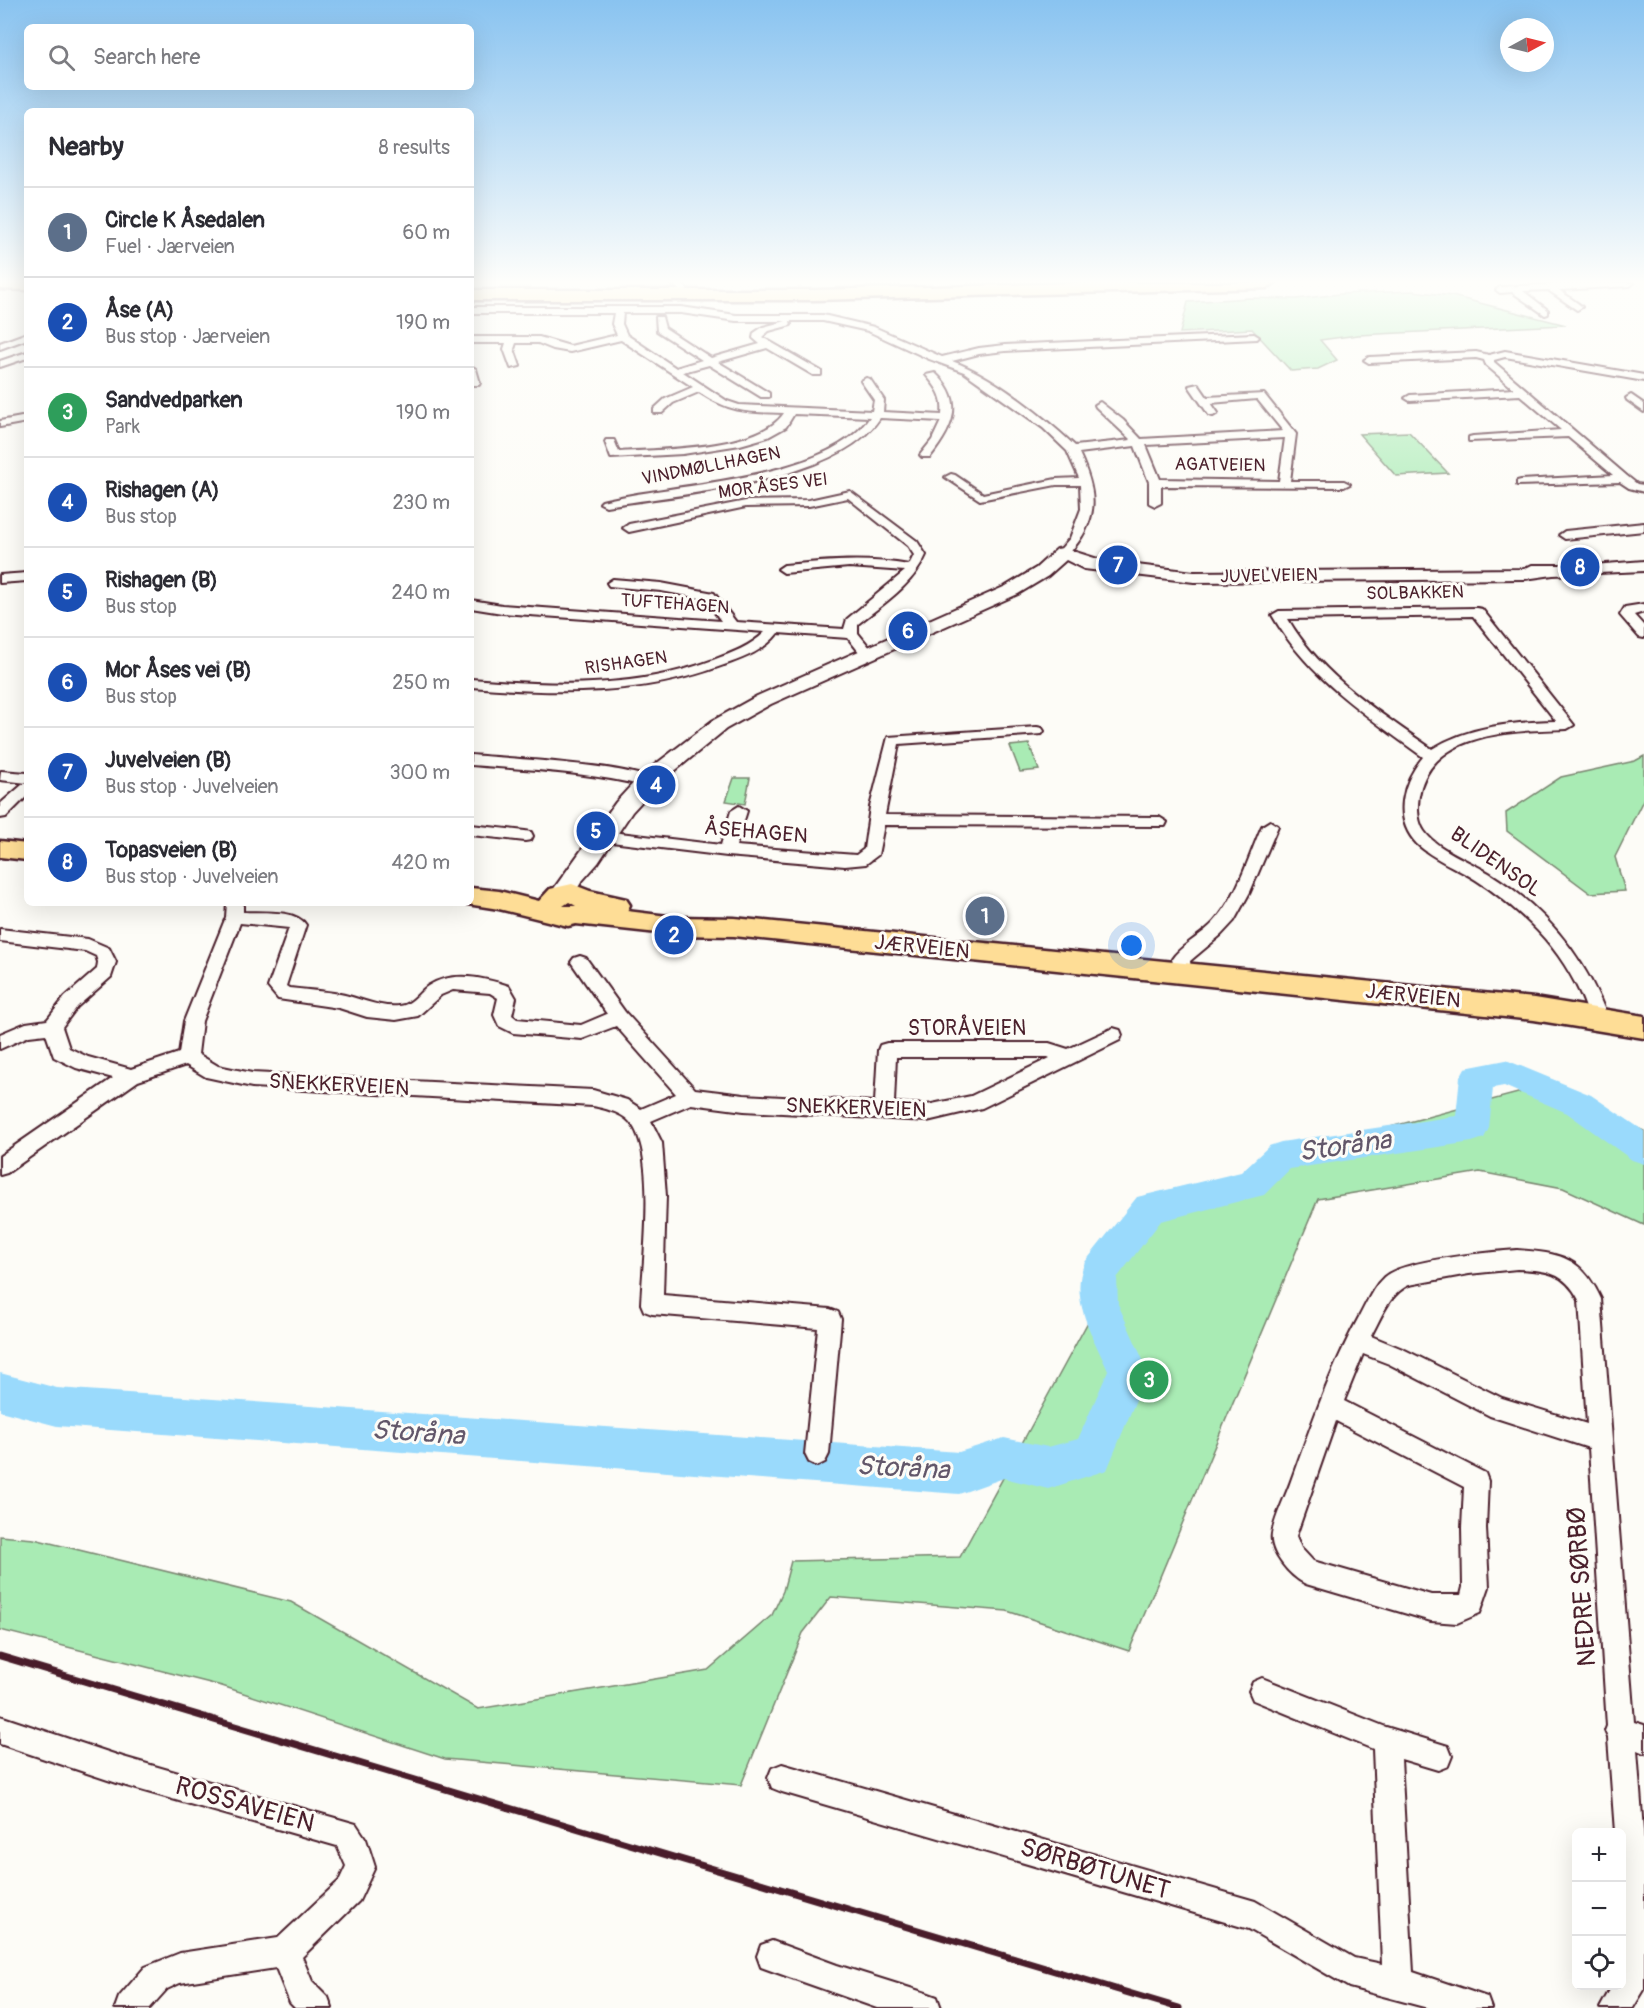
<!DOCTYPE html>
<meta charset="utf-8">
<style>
body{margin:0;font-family:Pangolin,sans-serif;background:#f2f2f3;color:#2b2b33}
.controls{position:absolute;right:18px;bottom:18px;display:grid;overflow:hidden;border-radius:9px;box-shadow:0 6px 24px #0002}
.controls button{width:54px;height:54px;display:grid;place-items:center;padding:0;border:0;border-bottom:2px solid #e1e1e2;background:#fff;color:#2b2b33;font:30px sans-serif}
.compass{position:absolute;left:1500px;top:18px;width:54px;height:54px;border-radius:50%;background:#fff;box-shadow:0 6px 24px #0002;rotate:83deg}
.you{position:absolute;left:1132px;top:946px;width:21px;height:21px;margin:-15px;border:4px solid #fff;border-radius:50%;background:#1a73e8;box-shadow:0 0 0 9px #1a73e833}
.badge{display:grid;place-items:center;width:39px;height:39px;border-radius:50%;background:#c8321e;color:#fff;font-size:20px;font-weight:700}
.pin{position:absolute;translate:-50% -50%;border:3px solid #fff;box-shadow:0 2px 6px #0006}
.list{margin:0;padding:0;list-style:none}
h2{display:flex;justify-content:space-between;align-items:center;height:78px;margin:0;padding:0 24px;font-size:26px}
h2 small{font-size:20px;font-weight:400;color:#7c7c81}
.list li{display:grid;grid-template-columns:39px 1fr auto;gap:18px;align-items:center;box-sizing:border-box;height:90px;padding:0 24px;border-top:2px solid #e1e1e2}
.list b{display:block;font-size:22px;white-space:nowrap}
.list p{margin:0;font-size:20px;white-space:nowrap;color:#7c7c81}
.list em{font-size:20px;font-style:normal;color:#7c7c81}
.icon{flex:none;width:33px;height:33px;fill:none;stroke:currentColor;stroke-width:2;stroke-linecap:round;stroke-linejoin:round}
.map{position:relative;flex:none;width:1644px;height:2008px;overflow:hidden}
.search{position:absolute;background:#fff;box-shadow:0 6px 24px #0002;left:24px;top:24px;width:450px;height:66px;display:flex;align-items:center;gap:15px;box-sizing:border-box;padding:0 21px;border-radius:9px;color:#7c7c81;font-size:22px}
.panel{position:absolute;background:#fff;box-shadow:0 6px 24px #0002;left:24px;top:108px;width:450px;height:798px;border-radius:9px}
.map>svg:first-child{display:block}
.green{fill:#a9ebb4;stroke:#7a8570;stroke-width:1.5}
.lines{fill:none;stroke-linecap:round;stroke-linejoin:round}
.river{fill:#9adafc;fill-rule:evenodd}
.street-tunnel{stroke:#d9d0ce;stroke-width:10;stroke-dasharray:10 5;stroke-linecap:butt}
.street-casing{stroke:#4a1f2b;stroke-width:4}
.secondary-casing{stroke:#4a1f2b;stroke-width:4}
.primary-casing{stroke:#4a1f2b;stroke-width:5}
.highway-casing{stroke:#4a1f2b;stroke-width:5}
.street{fill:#fdfcf7;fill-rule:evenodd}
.secondary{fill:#fdfcf7;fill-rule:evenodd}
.primary{fill:#fedd96;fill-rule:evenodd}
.highway{fill:#fedd96;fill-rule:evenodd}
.rail{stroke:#4a1f2b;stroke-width:7}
.labels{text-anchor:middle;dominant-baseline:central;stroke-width:6;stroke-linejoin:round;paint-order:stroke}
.far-street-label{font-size:18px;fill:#4a1f2b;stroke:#fdfcf7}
.street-label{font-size:21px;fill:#4a1f2b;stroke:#fdfcf7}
.near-street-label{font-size:26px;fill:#4a1f2b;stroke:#fdfcf7}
.near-water-label{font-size:27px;font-style:italic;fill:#62576a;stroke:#fdfcf7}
</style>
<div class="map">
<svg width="1644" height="2008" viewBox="0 0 1644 2008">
<rect width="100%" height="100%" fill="#fdfcf7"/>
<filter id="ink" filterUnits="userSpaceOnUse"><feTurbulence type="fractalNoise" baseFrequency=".0167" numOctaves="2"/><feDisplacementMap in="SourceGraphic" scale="12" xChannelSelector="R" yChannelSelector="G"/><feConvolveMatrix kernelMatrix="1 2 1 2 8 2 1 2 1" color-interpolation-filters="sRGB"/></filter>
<g filter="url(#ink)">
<g class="green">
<polygon points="1413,291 1452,296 1566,325 1358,335 1320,340 1337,360 1318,369 1291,371 1252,329 1180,333 1188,302 1249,298 1296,299 1340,294"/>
<polygon points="1409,432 1448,473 1396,476 1359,434"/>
<polygon points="1029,744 1039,770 1020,772 1010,746"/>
<polygon points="1644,756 1644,798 1615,857 1625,891 1590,893 1507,831 1506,813 1561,777 1635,761"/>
<polygon points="734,778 750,778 745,804 726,801"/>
<polygon points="1544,1086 1644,1131 1644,1225 1563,1188 1480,1172 1318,1199 1129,1651 1007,1611 831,1597 803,1633 741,1785 445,1759 222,1686 0,1630 0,1536 34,1539 291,1602 478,1709 708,1670 772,1615 783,1591 791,1561 960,1557 1150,1208 1212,1194 1281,1156"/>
</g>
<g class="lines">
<path class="river" d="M1506 1060 1591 1095 1644 1131V1164L1632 1160 1567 1113 1504 1086 1493 1088 1489 1128 1484 1138 1472 1142 1290 1169 1264 1195 1161 1221 1117 1278 1118 1304 1148 1371 1107 1470 1048 1489 1004 1478 959 1494 57 1426 0 1411V1373L57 1388 959 1452 1004 1438 1048 1447 1078 1439 1108 1371C1094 1338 1068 1298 1085 1262L1137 1197 1241 1172 1269 1146 1281 1142 1456 1116 1460 1077 1465 1068Z"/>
<polyline class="street-tunnel" points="684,289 709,302"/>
<defs>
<g id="street">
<polygon points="670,283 680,283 688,289 681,291"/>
<polygon points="1578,283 1634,283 1630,286 1559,290 1580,305 1582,307 1577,310 1548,290 1523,291 1548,310 1548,314 1545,315 1512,292 1500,293 1496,290 1500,287"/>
<path d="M471 307H681L736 315H823L874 327 942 357 979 348 1005 345 1254 334 1259 337 1257 339 1005 351 979 354 952 361C993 376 1043 416 1075 446L1131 440 1096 407 1095 405 1100 402 1123 420 1141 439 1283 431 1257 399 1211 403 1218 413 1213 416 1209 415 1189 386 1198 384 1207 397 1264 394 1296 434 1290 481H1344L1350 484 1344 487 1161 486V503L1155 506 1149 503V482L1135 446 1079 453C1098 494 1100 520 1067 556H1059L1057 553 1070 538 1081 509 1080 485H1056L980 500 945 477 951 474 955 475 983 494 1056 479 1079 478 1067 451 1043 428 964 372 929 359 868 331 823 321H790L791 325 769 331 762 337 821 371V375H813L767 348 718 362 769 393V397H761L709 365 683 372 727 401 739 405 872 411 874 400 861 381 866 378 870 379 884 400 883 412 942 415C944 396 937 388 926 375L935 373C966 401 953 428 930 457H922L920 455 932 440 941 421 880 418C837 483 680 494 606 506L600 503 602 501C672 483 827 481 870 417L794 414 786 427 768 437 740 445 683 454 611 458 605 442 606 440H614L619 452C661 449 760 450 784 413 747 412 731 413 699 392L673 403 662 413H654V409L665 399 693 387 621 340 570 352 553 349 538 343H516L514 349 520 366 511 368 504 349 506 343H471V337H539L570 346 617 335 612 324 614 313H471ZM623 313H681L736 321H786L763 327 754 333 753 338 760 344 711 358 665 328 662 317H656L657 331 702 360 676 368 627 335 622 324ZM1285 438 1279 481 1160 479 1146 445Z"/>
<polygon points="27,333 27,339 0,349 0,343"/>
<polygon points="1505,351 1644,375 1644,381 1505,357 1494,360 1494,362 1627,476 1637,484 1644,485 1644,492 1629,488 1620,482 1517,485 1517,481 1521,480 1613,475 1568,437 1469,441 1469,437 1473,436 1561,430 1520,395 1410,401 1405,398 1410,395 1514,389 1486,365 1484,360 1476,358 1369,363 1364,360 1369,357 1476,352 1489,355"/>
<polygon points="27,352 27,358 0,367 0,361"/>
<polygon points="471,366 476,369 480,383 479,385 471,385"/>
<polygon points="1631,395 1644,404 1644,412 1627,400 1626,398"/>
<polygon points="27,416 27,422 0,427 0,421"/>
<path d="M850 491 917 541 926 555C913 585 883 604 858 624V633L875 654 873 657H863L848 638 778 633C765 650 744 658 724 665 642 696 557 694 471 687V679C553 686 635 689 713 660 732 653 751 646 765 632L502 613 471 608V600L502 605 721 621 705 599 661 591 609 586 607 583 613 579 661 583 714 593 736 622 844 629 847 619 905 571 849 567 784 573 778 569 784 565C826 561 867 557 909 565L914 555 908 546 848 498 809 506 746 507 629 532 623 528 629 524 746 501 809 500Z"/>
<polygon points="1644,523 1644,531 1565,539 1559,535 1565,531"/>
<polygon points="27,573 27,581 0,583 0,575"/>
<polygon points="1644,604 1644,612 1634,615 1644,626 1644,638 1639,637 1620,615 1625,607"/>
<path d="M1477 608 1482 609 1574 725 1567 729C1518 731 1439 730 1421 787 1417 801 1416 819 1424 831 1436 849 1471 862 1489 873 1545 908 1585 957 1608 1018L1605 1023 1599 1025 1593 1023C1587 1013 1585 1003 1580 993 1568 967 1551 943 1530 923 1513 907 1495 892 1476 880 1457 868 1433 859 1417 844 1392 818 1403 781 1423 757 1366 715 1308 678 1272 615L1279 611ZM1473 616 1556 721C1514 722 1469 726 1432 749 1379 712 1321 676 1288 619Z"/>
<polygon points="1037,727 1042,728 1044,731 1042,734 899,744 885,815 1159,817 1167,822 1165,826 884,825 878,855 866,864 845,866 727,856 603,841 597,840 595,836 597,832 603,831 721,845 731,811 739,806 747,811 736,846 856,855 864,849 870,807 888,737"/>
<path d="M471 755C500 758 641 765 655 782L647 787C590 772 530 770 471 765Z"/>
<polygon points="1,771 27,773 27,783 0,780"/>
<polygon points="27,783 27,796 6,817 0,818 0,804 22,785"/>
<path d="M1270 821 1278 826 1250 892 1234 921 1221 935 1190 961 1191 972 1188 977 1182 978 1176 977 1172 959 1175 955C1187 942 1203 934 1214 922 1238 896 1248 858 1262 826Z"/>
<polygon points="471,825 525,831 531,832 533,836 531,840 525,841 471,835"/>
<path d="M227 903H243V912C260 913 296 909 306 925L286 986 289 988C306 990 323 991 340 994 360 998 378 1008 399 1006 412 1005 418 993 428 986 452 970 485 978 509 986L516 998 512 1015 517 1019 581 1025 607 1014 571 962 574 958 580 956 586 958 625 1012 695 1089 744 1095 875 1102 878 1050 880 1045 887 1043H1049L1068 1049 1113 1028 1120 1030 1122 1035 1120 1040 982 1108 927 1121 744 1111 691 1104 651 1121 662 1143 666 1196 663 1295 830 1309 838 1312 841 1319 829 1454 825 1462 817 1466 809 1462 805 1454 818 1328 652 1314 644 1311 641 1304C643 1261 656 1160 633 1126 625 1113 607 1109 593 1106L252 1087 206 1077 186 1065 138 1081 7 1173 0 1175V1156L113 1078 76 1068 54 1057 46 1034 29 1036 0 1049V1034L26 1023 47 1020 65 997 97 969 98 962 96 956 85 951 0 941V929L88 939 109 948 116 962 111 977 77 1007 62 1027 69 1048 88 1057 131 1069 179 1053 184 1021 226 917ZM240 923 289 928 268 987 278 999 339 1008 367 1017 396 1020 418 1016 441 995 453 990 490 993 498 998 494 1015 499 1026 513 1033 582 1039 616 1026 676 1094 641 1109 627 1100 593 1090 252 1073 218 1066 198 1054 202 1021ZM896 1057H1048L1050 1058 971 1096 927 1105 894 1103Z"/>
<path d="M1517 1250C1560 1253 1582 1257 1601 1299L1634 1722 1644 1725V1753L1637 1750 1644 1844V1990L1633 2008H1600L1612 1986H1622V1832H1615L1608 1738 1605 1731 1607 1726 1589 1448 1490 1416 1389 1364 1363 1354 1344 1401 1485 1473 1488 1481 1486 1528 1489 1587 1480 1613 1457 1623 1431 1621 1306 1584C1290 1577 1269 1552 1272 1534 1275 1516 1286 1496 1292 1478 1312 1423 1331 1367 1360 1315 1367 1302 1373 1287 1384 1277 1402 1260 1490 1252 1517 1250ZM1517 1269C1546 1270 1565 1272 1579 1300L1587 1424 1502 1398 1405 1350 1371 1336C1381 1318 1389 1294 1409 1285L1469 1274ZM1336 1421 1464 1487 1462 1528 1463 1587 1461 1595H1431L1313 1561 1301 1548 1296 1536Z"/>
<polygon points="1262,1678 1386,1727 1448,1746 1452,1756 1448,1766 1438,1770 1401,1759 1413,1972 1487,1997 1491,2008 1428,2008 1349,1987 1249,1929 782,1792 772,1788 768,1778 772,1768 782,1764 1255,1901 1354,1958 1382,1964 1373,1749 1253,1700 1249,1691 1253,1682"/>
<polygon points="0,1716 123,1757 356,1824 366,1839 375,1867 359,1901 302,1957 312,1981 328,1997 332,2008 295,2008 290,2003 276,1968 180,1983 167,1989 150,2008 115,2008 119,1997 145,1967 180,1953 278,1938 339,1881 346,1866 337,1846 123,1785 0,1744"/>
<polygon points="772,1941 837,1965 926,1993 937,1997 941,2008 877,2008 772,1971 761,1967 757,1956 761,1945"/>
</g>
<polygon id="secondary" points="1063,548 1104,561 1194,572 1524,569 1532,565 1593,565 1644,561 1644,571 1553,575 1525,579 1194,582 1084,569 1066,560 1048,576 1018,594 771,704 726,729 655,787 632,812 598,863 582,881 570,900 562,902 554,900 550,894 616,802 639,777 712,721 757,696 1006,586 1036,568 1057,549"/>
<g id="primary">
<polygon points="0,841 27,844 27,860 0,857"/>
<path d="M572 884 590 891 626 899 630 905 627 911 676 917 734 918 1534 998 1644 1016V1038L1534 1020 734 936 676 935 576 924 568 926 499 909 461 903H471V888L499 891 539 901 550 889ZM569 902 576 906H563Z"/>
</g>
<g id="highway">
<polygon points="0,283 27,283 27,290 0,289"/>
<polygon points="1077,283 1275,283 1267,288 814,300 471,300 471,290 814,290"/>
</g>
</defs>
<use href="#street" class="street-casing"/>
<use href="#secondary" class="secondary-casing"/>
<use href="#primary" class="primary-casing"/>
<use href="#highway" class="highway-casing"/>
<use href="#street" class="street"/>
<use href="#secondary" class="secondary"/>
<use href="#primary" class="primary"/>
<use href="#highway" class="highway"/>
<polyline class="rail" points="0,1656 1179,2008"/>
</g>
</g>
<linearGradient id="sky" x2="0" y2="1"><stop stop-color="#89c3f0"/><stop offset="0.5" stop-color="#fefefb"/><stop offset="1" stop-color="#fefefb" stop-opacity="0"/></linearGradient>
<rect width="1644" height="564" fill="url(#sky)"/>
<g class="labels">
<g class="far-street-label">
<text transform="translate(1220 465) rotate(1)">AGATVEIEN</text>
<text transform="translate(711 466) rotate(-11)">VINDMØLLHAGEN</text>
<text transform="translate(773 486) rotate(-7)">MOR ÅSES VEI</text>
<text transform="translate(1269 576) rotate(-1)">JUVELVEIEN</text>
<text transform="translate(1415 593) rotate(-1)">SOLBAKKEN</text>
<text transform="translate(675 604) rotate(4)">TUFTEHAGEN</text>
<text transform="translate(626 663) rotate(-8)">RISHAGEN</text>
</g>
<g class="street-label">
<text transform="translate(756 832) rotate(5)">ÅSEHAGEN</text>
<text transform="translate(1496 862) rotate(35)">BLIDENSOL</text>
<text transform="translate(922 947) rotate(6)">JÆRVEIEN</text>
<text transform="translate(1413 996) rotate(6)">JÆRVEIEN</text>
<text x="967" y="1028">STORÅVEIEN</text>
<text transform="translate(339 1085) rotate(3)">SNEKKERVEIEN</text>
<text transform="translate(856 1108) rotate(2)">SNEKKERVEIEN</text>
</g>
<g class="near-street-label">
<text transform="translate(1582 1587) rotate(-94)">NEDRE SØRBØ</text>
<text transform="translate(245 1805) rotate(16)">ROSSAVEIEN</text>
<text transform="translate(1095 1869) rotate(17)">SØRBØTUNET</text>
</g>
<g class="near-water-label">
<text transform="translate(1345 1146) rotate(-8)">Storåna</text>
<text transform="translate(418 1433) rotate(4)">Storåna</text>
<text transform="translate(903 1468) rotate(3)">Storåna</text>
</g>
</g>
</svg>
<div class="controls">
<button>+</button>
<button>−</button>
<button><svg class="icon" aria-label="locate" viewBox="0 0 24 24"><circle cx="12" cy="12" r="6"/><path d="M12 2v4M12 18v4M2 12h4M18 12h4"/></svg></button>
</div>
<svg class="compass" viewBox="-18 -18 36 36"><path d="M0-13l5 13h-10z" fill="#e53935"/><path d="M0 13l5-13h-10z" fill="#7c7c81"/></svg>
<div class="you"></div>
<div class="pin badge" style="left:985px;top:916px;background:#5c6f8a">1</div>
<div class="pin badge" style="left:674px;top:935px;background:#1a4fb4">2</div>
<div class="pin badge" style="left:1149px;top:1380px;background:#2e9e5b">3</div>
<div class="pin badge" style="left:656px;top:785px;background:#1a4fb4">4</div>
<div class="pin badge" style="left:596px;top:831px;background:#1a4fb4">5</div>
<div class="pin badge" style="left:908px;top:631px;background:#1a4fb4">6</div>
<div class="pin badge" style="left:1118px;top:565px;background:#1a4fb4">7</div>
<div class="pin badge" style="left:1580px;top:567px;background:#1a4fb4">8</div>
<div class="search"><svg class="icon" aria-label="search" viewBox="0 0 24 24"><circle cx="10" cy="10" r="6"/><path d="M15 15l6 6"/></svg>Search here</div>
<section class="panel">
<h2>Nearby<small>8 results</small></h2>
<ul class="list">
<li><span class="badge" style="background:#5c6f8a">1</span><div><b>Circle K Åsedalen</b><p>Fuel · Jærveien</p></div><em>60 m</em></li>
<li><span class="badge" style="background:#1a4fb4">2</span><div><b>Åse (A)</b><p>Bus stop · Jærveien</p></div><em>190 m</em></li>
<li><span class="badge" style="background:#2e9e5b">3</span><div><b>Sandvedparken</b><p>Park</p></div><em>190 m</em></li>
<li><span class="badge" style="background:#1a4fb4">4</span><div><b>Rishagen (A)</b><p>Bus stop</p></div><em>230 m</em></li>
<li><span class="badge" style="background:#1a4fb4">5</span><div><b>Rishagen (B)</b><p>Bus stop</p></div><em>240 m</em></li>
<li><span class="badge" style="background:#1a4fb4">6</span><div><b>Mor Åses vei (B)</b><p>Bus stop</p></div><em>250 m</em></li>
<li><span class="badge" style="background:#1a4fb4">7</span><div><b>Juvelveien (B)</b><p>Bus stop · Juvelveien</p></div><em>300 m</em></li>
<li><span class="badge" style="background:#1a4fb4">8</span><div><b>Topasveien (B)</b><p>Bus stop · Juvelveien</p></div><em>420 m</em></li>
</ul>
</section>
</div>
